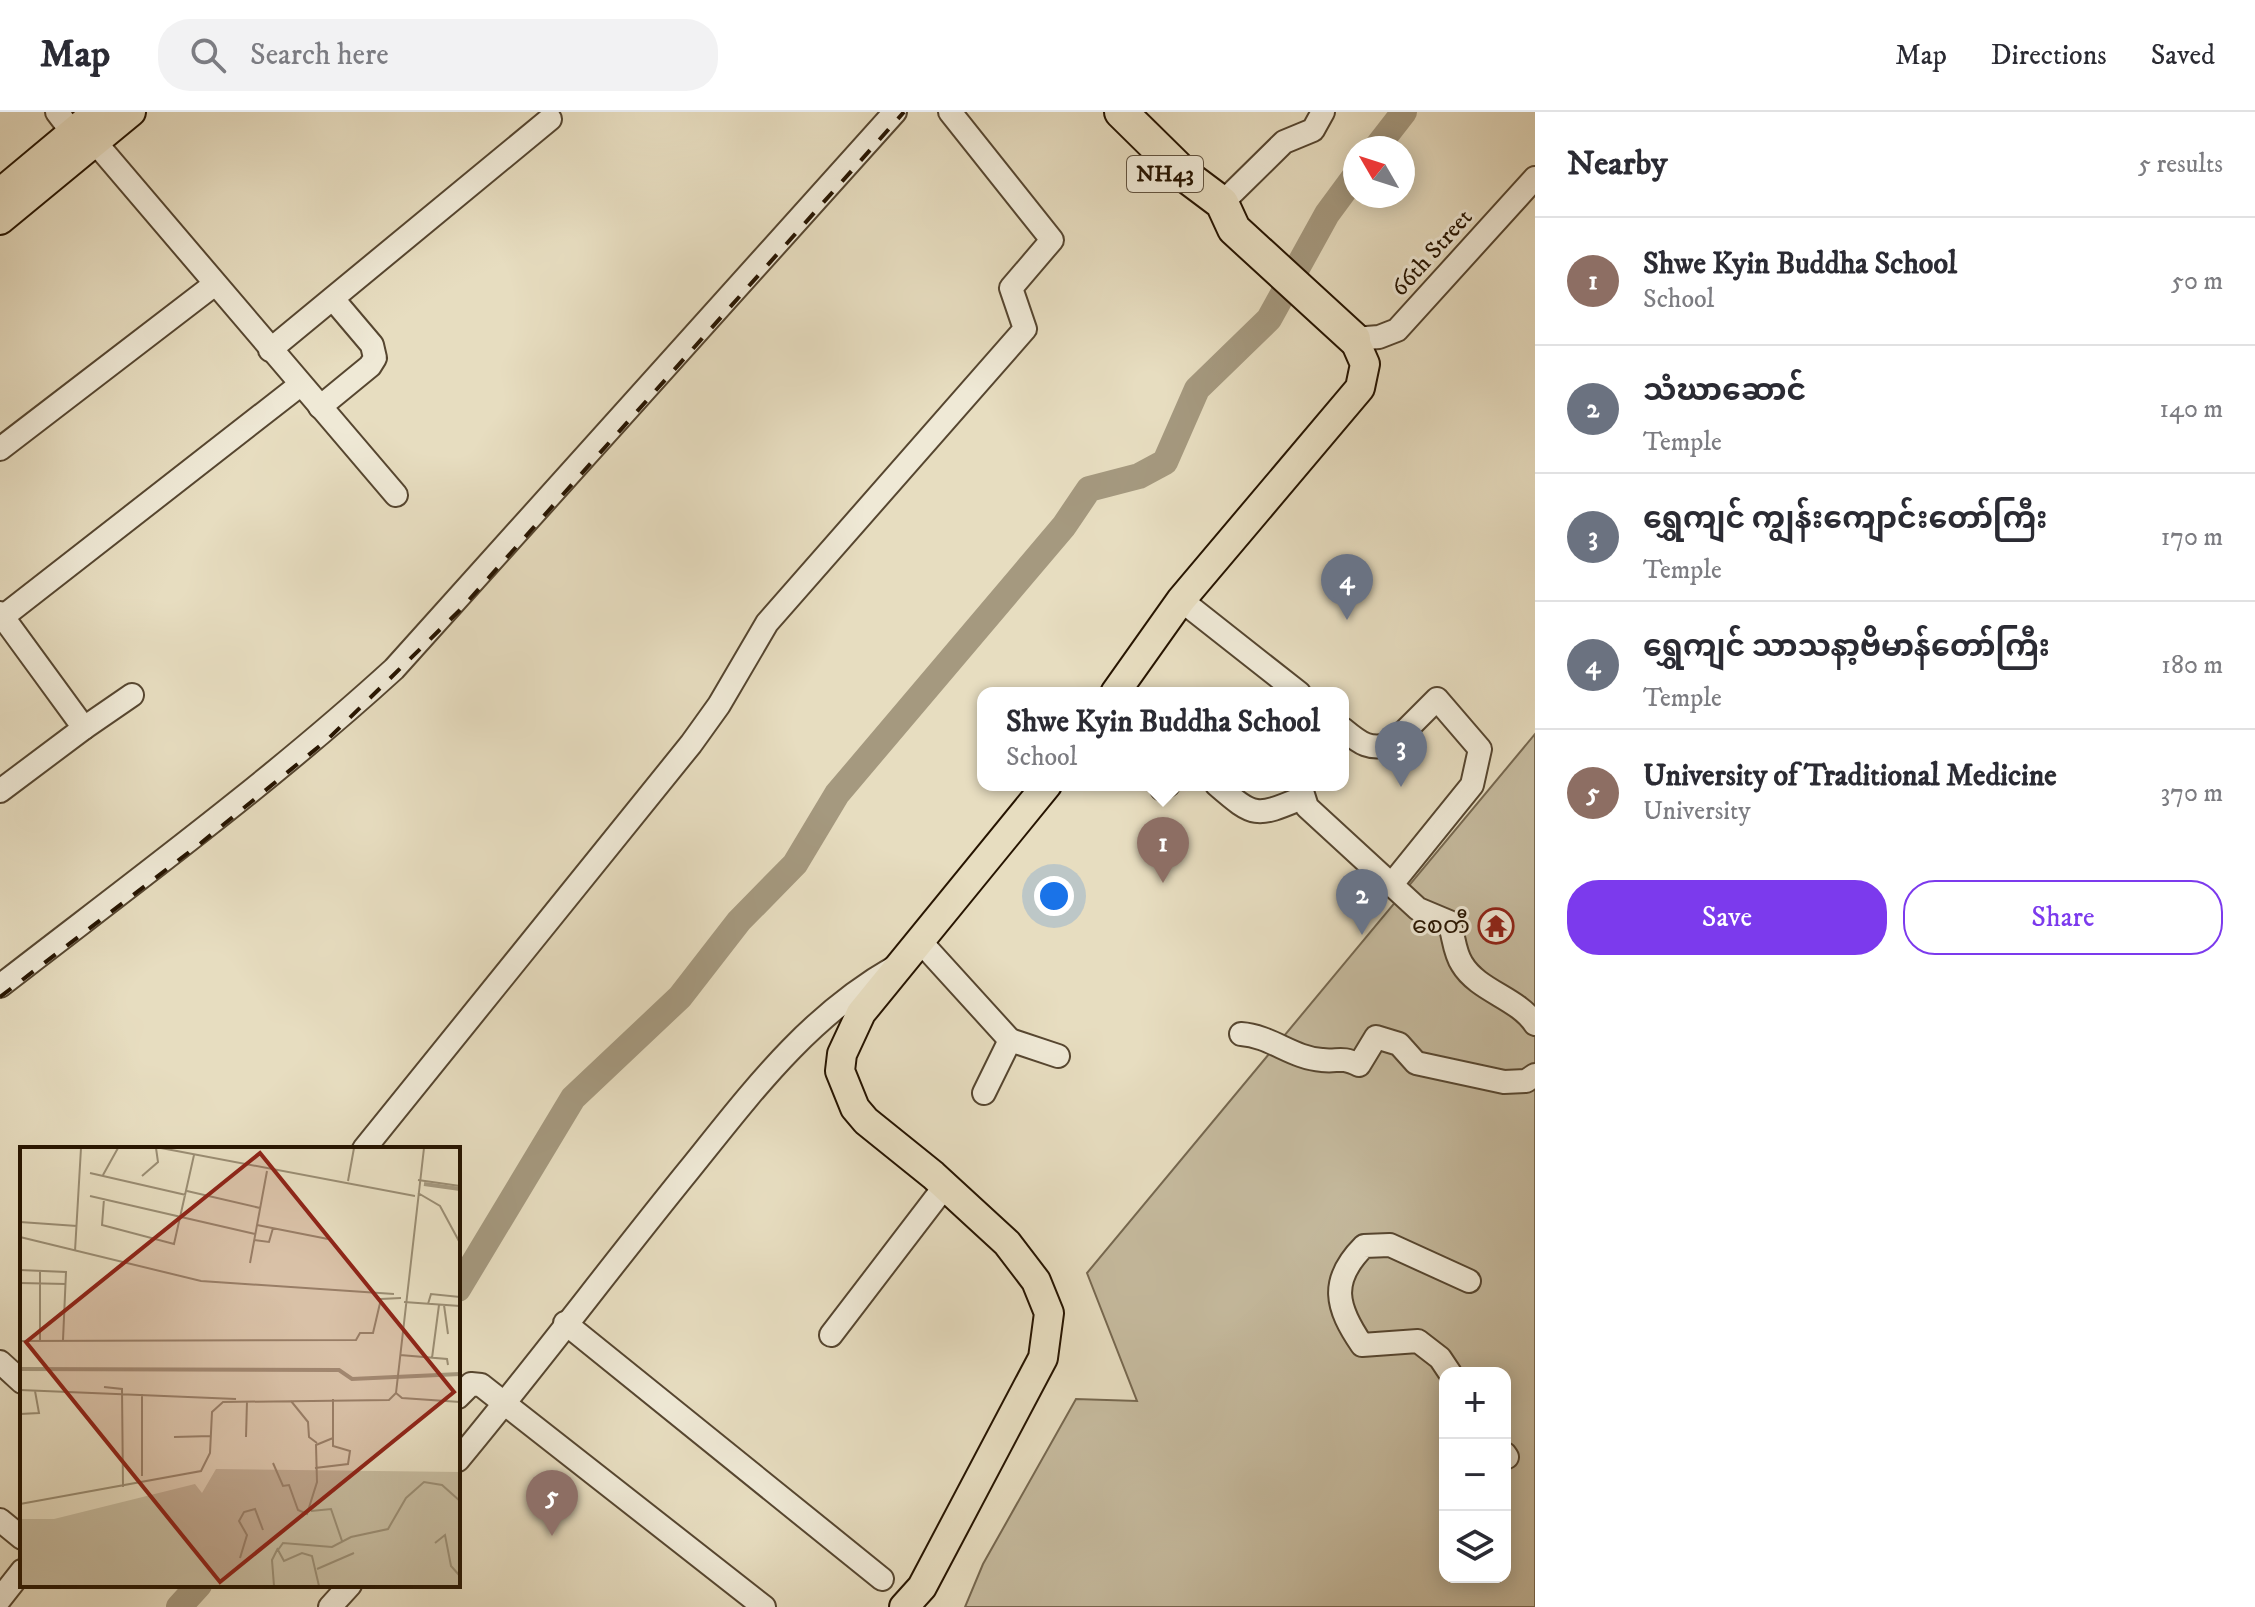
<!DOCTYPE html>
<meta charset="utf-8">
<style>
body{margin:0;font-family:"IM FELL DW Pica","Noto Sans Myanmar",serif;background:#f2f2f3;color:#2b2b33}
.controls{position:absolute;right:24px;bottom:24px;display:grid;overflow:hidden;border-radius:16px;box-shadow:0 4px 20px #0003}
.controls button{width:72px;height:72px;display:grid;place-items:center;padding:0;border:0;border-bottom:2px solid #e1e1e2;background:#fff;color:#2b2b33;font:40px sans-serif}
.compass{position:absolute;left:1343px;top:24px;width:72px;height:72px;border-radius:50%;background:#fff;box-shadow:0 4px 20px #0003;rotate:309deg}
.you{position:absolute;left:1054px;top:784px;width:28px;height:28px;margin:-20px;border:6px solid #fff;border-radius:50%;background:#1a73e8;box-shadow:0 0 0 12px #1a73e833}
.badge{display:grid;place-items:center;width:52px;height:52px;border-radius:50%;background:#7c3aed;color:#fff;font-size:26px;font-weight:700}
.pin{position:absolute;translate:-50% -66px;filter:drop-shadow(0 2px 4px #0008)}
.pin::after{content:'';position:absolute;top:42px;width:28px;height:24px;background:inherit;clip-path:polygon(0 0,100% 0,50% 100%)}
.popup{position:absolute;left:977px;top:575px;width:372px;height:104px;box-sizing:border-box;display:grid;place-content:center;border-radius:16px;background:#fff;filter:drop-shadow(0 2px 6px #0005);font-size:26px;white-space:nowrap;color:#7c7c81}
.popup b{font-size:30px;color:#2b2b33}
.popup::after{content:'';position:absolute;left:50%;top:100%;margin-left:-16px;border:16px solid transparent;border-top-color:#fff}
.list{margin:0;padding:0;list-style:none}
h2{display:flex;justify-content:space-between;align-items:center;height:104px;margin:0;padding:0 32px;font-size:34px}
h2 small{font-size:26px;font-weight:400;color:#7c7c81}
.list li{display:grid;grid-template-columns:52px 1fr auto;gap:24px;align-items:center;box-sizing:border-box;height:128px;padding:0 32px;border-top:2px solid #e1e1e2}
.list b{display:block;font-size:30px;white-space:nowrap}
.list p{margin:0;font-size:26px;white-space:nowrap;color:#7c7c81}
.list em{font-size:26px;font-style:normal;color:#7c7c81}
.actions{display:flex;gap:16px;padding:24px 32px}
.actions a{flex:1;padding:18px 0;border:2px solid #7c3aed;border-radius:32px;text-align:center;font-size:28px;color:#7c3aed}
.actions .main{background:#7c3aed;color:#fff}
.icon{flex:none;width:44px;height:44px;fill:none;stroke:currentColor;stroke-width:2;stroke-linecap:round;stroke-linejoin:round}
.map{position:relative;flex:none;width:1535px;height:1495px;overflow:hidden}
header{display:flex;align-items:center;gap:48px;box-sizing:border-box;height:112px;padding:0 40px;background:#fff;border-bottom:2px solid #e1e1e2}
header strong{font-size:38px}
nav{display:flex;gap:44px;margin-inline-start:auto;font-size:28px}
.search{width:560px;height:72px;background:#f2f2f3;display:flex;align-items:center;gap:20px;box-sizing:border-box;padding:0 28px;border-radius:32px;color:#7c7c81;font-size:30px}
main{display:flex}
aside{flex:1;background:#fff}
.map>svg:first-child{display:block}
.green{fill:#c6bb9f;stroke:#766850;stroke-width:2;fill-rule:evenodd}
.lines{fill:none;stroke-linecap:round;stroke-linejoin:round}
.river{stroke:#a5997f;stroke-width:26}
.minor-casing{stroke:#564630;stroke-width:26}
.major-casing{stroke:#261400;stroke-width:32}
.highway-casing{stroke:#261400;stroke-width:36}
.minor{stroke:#efe9d6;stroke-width:22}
.major{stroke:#e7ddc0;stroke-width:28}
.highway{stroke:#e7ddc0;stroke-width:32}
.rail{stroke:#261400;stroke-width:4;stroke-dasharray:14 14;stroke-linecap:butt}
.labels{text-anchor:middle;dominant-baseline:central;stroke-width:6;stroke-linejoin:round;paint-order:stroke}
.shield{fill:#efe9d6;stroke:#625440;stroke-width:2}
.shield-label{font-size:22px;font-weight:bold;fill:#261400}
.street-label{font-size:24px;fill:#261400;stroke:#efe9d6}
.poi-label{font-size:24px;fill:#261400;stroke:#efe9d6;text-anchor:end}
.inset-river{fill:none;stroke:#a5997f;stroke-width:4}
.inset-road{fill:none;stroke:#9a8d73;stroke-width:2}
.view{fill:#8f2418;fill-opacity:0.15;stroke:#8f2418;stroke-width:4}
.inset-edge{fill:none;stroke:#261400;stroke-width:4}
</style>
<header>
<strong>Map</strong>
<div class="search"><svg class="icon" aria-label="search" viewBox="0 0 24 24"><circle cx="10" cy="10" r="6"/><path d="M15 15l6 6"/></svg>Search here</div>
<nav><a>Map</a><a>Directions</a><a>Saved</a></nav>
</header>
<main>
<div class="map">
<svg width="1535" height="1495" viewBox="0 0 1535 1495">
<rect width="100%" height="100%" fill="#e7ddc0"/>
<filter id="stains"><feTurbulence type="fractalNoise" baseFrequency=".0025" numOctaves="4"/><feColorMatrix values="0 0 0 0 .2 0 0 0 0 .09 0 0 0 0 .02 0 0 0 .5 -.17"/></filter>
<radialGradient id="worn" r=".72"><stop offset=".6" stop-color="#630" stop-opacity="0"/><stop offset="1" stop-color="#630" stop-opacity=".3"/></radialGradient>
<path class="green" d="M1535 622V1495H965L983 1452 1076 1287 1137 1289 1087 1161ZM1445 1261H1505V1465H1445Z"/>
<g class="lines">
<g class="river">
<polyline points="1376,36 1404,0"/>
<polyline points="458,1177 573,986 680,885 739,809 795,752 837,682 1064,414 1089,377 1139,364 1165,350 1197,277 1269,207 1327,102 1355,64"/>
<polyline points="179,1495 199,1473"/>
</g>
<defs>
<g id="minor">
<polyline points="57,0 73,21"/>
<polyline points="95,30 396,383"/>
<polyline points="1222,91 1284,30 1313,18 1323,0"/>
<polyline points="1354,227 1379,225 1397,218 1535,66"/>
<polyline points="270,238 550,7"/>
<polyline points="320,295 370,254 375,246 372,233 333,187"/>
<polyline points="0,337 215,172"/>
<polyline points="1181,488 1299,581"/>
<polyline points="0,501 84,616 0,679"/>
<polyline points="0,507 300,273"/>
<polyline points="84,616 132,583"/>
<path d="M1343 617C1360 631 1369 639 1392 632L1437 587 1480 637 1472 673 1392 772"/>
<path d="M1217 673C1255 706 1256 705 1302 686"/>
<path d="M1300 673 1307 695 1418 797 1449 810C1454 824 1454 840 1462 852 1478 879 1518 886 1535 912"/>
<polyline points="1162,677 1168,673"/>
<polyline points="919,828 1010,928 1058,944"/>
<path d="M0 874C134 770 269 671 394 557L895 0"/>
<path d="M1241 922C1271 924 1292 946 1322 948 1339 950 1340 944 1359 953L1376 925 1399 932 1416 951 1504 970 1526 969 1535 963"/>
<polyline points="984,981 1010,928"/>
<polyline points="364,1037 691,632 719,593 767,511 1025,217 1011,176 1052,128 950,0"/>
<polyline points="565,1211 882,1467"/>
<polyline points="831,1223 945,1074"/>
<polyline points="0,1250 22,1270"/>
<path d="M1450 1261 1440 1246 1418 1229 1362 1233C1336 1195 1329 1169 1364 1134L1390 1133 1469 1169"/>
<polyline points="458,1285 471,1272 481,1273 764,1495"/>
<polyline points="1505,1342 1507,1345"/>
<path d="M458 1348C537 1253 611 1154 689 1058 751 981 807 905 895 855"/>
<polyline points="0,1408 22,1426"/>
<polyline points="0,1487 22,1459"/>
<polyline points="330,1495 350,1473"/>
</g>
<g id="major">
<polyline points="0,81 97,0"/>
<polyline points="0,108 131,0"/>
<polyline points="1115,581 1181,488 1360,276 1365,252 1354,227"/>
<polyline points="904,1495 922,1475 1043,1246 1049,1201 1036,1169 1007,1131 933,1063 866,1009 855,996 840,959 842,942 861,901 1047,673"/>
</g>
<polyline id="highway" points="1121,0 1186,64 1222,91 1234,117 1354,227"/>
</defs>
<use href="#minor" class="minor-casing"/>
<use href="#major" class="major-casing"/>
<use href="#highway" class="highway-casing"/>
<use href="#minor" class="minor"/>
<use href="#major" class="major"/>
<use href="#highway" class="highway"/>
<polyline class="rail" points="0,885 201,731 327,628 460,498 904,0"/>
</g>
<defs>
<symbol id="temple-ring" viewBox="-11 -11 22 22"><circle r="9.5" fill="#efe9d6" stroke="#8f2418" stroke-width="1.5"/><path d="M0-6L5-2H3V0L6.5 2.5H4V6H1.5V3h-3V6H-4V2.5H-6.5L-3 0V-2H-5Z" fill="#8f2418"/></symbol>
</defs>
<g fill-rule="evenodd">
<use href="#temple-ring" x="1476" y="794" width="40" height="40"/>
</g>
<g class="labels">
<rect class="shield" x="1127" y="44" width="76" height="36" rx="6"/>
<g class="shield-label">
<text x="1165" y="62">NH43</text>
</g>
<g class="street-label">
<text transform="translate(1432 141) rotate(-48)">66th Street</text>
</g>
<g class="poi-label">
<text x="1470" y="814">စေတီ</text>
</g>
</g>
<g transform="translate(20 1035)">
<rect width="440" height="440" fill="#e7ddc0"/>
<path d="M196 322 440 325V439H0V372H34L175 337 182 346Z" fill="#c6bb9f"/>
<path class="inset-river" d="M404 37 440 42M0 222 319 223 332 232 440 227"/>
<path class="inset-road" d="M141 1 395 49M70 26 166 48M83 28 98 1M122 29 138 15 136 1M398 33 440 39M328 34 334 1M167 44 240 61M398 46 420 59 440 96M70 49 235 87M84 52 82 78 154 97 174 8M0 75 57 79M237 78 308 92M0 90 181 134 374 147M234 93 249 95 253 81M55 104 61 1M230 116 247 24M0 123 46 125 43 193M0 136 46 137M384 155 440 159M408 157 411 147 440 150M424 158 428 187M0 194 336 193 340 186H353L361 152 381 151M20 194V124M380 208 427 212 428 218M412 211 419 158M84 240 102 242 103 340M0 243 216 252M376 246 382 251 440 255M376 246 404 1M122 247V329M271 254 288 275 289 290 297 296M0 267 19 266 15 244M154 290 191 289M226 290 227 254M253 316 263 339 269 338 278 363 287 367 297 335 296 298 313 291M295 321 328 317 330 304 313 299V252M0 357 181 324 190 306 192 265 203 255 369 253 376 246M291 364 311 362 322 394M415 396 425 388 431 419 440 429M220 411 227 388 219 374 224 365 235 362 243 383M297 422 334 406M254 439 252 413 258 401M299 439 292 409 282 406 264 414 258 403 263 396 312 400 331 390 368 382 386 351 404 335 422 338 440 354"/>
<path class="view" d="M240 6 434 245 200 435 6 195Z"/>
<rect width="440" height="440" class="inset-edge"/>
</g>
<rect width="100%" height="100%" filter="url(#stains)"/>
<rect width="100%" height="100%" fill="url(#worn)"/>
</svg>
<div class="controls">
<button>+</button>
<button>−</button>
<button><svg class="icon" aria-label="layers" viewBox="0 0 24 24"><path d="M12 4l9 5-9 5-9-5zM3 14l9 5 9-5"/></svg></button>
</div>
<svg class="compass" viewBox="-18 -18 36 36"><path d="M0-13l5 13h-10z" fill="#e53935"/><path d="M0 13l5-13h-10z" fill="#7c7c81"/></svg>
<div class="you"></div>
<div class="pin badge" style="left:1163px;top:771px;background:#8d6e63">1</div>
<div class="popup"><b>Shwe Kyin Buddha School</b>School</div>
<div class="pin badge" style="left:1362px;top:823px;background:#6b7280">2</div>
<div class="pin badge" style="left:1401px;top:675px;background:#6b7280">3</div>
<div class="pin badge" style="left:1347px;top:508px;background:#6b7280">4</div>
<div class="pin badge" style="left:552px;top:1424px;background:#8d6e63">5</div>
</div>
<aside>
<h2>Nearby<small>5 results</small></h2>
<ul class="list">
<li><span class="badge" style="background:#8d6e63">1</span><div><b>Shwe Kyin Buddha School</b><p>School</p></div><em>50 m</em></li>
<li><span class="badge" style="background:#6b7280">2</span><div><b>သံဃာဆောင်</b><p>Temple</p></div><em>140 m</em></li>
<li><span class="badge" style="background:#6b7280">3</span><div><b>ရွှေကျင် ကျွန်းကျောင်းတော်ကြီး</b><p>Temple</p></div><em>170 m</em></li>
<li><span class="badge" style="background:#6b7280">4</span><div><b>ရွှေကျင် သာသနာ့ဗိမာန်တော်ကြီး</b><p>Temple</p></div><em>180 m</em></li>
<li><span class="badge" style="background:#8d6e63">5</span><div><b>University of Traditional Medicine</b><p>University</p></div><em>370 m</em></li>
</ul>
<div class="actions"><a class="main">Save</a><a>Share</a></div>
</aside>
</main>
